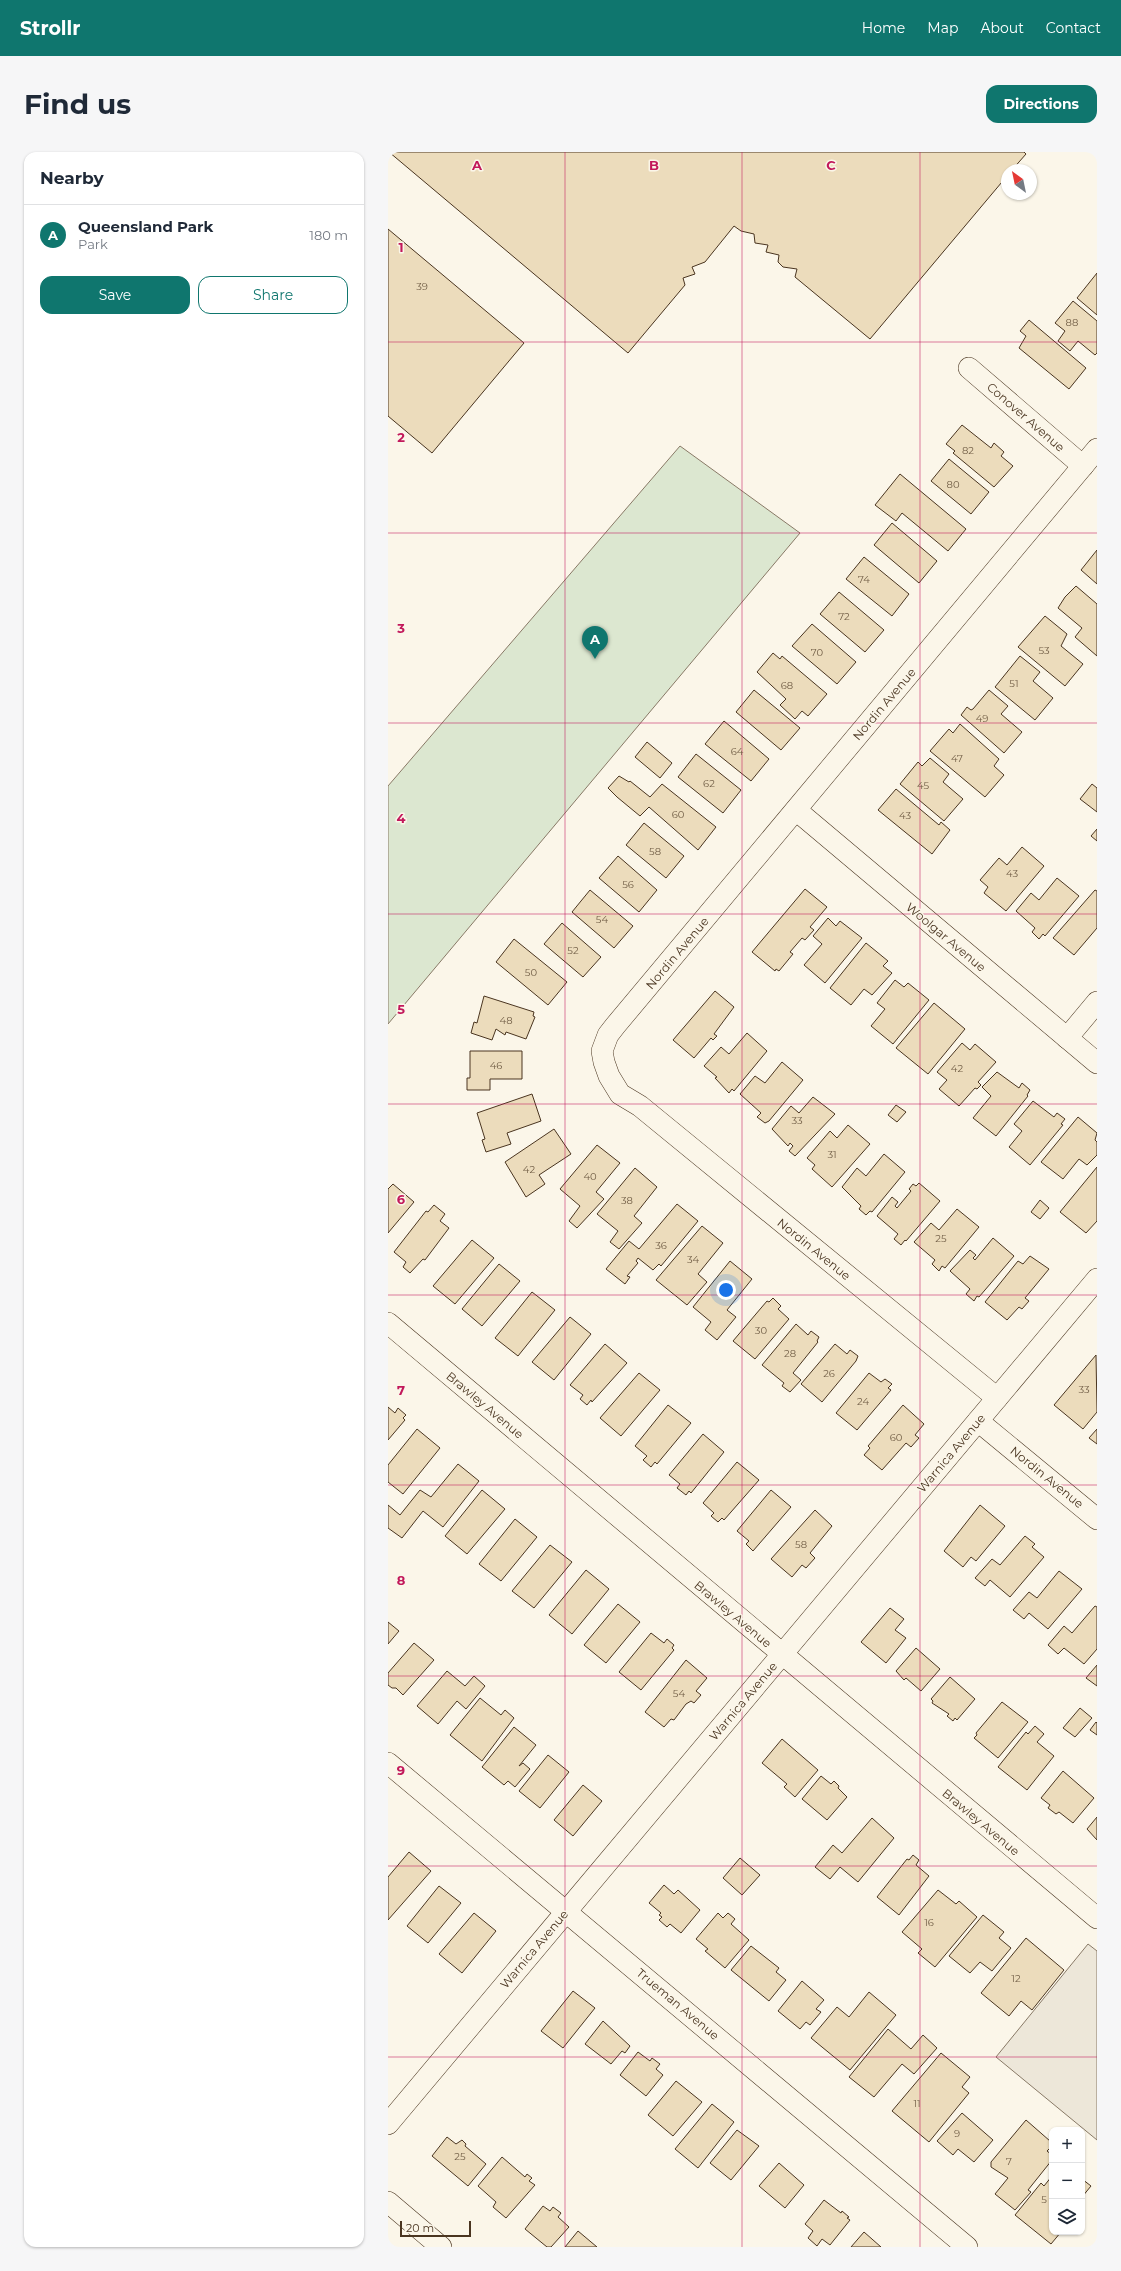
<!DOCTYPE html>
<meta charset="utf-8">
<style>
body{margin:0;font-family:Montserrat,sans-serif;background:#f6f6f7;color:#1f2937}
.controls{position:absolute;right:12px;bottom:12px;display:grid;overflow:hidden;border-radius:8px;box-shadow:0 1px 3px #0004}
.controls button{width:36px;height:36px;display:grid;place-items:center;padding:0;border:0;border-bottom:1px solid #e0e1e3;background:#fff;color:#1f2937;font:20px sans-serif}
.compass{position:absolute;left:613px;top:12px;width:36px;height:36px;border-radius:50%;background:#fff;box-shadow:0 1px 3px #0004;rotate:327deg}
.scale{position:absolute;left:12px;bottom:10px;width:71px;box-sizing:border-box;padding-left:4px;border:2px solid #4a3520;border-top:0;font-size:11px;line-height:14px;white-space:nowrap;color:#4a3520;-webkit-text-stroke:3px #fbf6e9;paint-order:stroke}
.you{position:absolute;left:338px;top:1138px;width:14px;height:14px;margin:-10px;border:3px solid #fff;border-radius:50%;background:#1a73e8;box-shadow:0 0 0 6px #1a73e833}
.badge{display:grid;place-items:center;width:26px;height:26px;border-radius:50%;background:#0f766e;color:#fff;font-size:13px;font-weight:700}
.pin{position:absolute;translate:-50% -33px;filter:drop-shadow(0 1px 2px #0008)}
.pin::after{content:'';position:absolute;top:21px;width:14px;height:12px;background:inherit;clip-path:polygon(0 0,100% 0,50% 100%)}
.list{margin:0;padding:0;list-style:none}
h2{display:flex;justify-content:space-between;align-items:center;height:52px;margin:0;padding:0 16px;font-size:17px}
h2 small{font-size:13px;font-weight:400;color:#747a83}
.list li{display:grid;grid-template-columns:26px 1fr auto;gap:12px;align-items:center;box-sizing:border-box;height:60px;padding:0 16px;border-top:1px solid #e0e1e3}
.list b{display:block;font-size:15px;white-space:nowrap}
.list p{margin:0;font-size:13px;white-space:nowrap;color:#747a83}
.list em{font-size:13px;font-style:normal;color:#747a83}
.actions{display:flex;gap:8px;padding:12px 16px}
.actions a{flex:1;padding:9px 0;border:1px solid #0f766e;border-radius:12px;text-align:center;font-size:14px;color:#0f766e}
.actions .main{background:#0f766e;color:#fff}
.icon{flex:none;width:22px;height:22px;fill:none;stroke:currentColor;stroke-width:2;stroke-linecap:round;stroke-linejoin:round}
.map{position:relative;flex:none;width:709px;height:2095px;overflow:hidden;border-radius:12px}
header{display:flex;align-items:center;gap:24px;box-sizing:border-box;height:56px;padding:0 20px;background:#0f766e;color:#fff}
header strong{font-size:19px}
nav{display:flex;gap:22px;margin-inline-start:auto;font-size:14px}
.intro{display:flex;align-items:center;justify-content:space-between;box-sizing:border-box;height:96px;padding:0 24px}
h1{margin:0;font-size:28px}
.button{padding:10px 18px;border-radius:12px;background:#0f766e;color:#fff;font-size:14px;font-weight:700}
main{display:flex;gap:24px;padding:0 24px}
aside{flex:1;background:#fff;border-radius:12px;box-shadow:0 1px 3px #0004}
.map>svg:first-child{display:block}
.green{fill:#dce7d0;stroke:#887966}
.parking{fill:#ede7d9;stroke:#887966}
.building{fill:#ecdcbc;stroke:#4a3520}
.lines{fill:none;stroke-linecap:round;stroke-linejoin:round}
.minor-casing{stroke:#4a3520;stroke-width:22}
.minor{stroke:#fbf6e9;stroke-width:21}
.grid{fill:none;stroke:#c2185b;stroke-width:1;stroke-opacity:0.55}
.labels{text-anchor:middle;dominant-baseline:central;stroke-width:3;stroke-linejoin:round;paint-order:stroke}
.number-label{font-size:10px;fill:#725f47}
.street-label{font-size:12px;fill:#4a3520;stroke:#fbf6e9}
.grid-label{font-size:13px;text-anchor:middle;font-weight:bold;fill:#c2185b;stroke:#fbf6e9;stroke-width:3;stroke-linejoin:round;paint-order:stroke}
</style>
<header>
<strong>Strollr</strong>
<nav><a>Home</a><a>Map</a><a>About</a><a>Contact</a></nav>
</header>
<div class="intro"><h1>Find us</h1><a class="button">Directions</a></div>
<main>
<aside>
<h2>Nearby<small></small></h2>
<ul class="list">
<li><span class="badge">A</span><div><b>Queensland Park</b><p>Park</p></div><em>180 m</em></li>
</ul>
<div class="actions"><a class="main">Save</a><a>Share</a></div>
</aside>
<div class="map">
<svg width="709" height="2095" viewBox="0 0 709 2095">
<rect width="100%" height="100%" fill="#fbf6e9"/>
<polygon class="green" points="292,294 412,381 0,872 0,634"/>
<polygon class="parking" points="700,1792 709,1799 709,1988 608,1905"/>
<g class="building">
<polygon points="1,0 636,0 638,2 624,18 619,18 619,24 482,187 407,125 409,117 395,115 390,110 391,103 378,100 380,93 367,91 366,82 353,79 346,74 317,110 304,115 307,122 295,126 297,133 240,201"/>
<polygon points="0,77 136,191 44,301 0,264"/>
<polygon points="709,121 709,163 689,146"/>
<polygon points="685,149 709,169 709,201 707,203 690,189 682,199 670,189 677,179 667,171"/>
<polygon points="641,168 698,216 681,237 631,196 638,184 632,179"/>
<polygon points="574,273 603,296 606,291 616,300 613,304 625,314 606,335 565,301 567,299 558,292"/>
<polygon points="561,307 601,340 583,362 543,329"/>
<polygon points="512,322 578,377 560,399 514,361 508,369 487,353"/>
<polygon points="504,371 549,409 531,431 486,393"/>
<polygon points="709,398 709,432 693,418"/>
<polygon points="476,405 521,442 504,464 458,427"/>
<polygon points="688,434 709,452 709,504 687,485 694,476 670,456 677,445"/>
<polygon points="451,440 496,478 477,500 432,462"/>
<polygon points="657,464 679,482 673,494 695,512 677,534 630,495"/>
<polygon points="424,472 468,510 449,532 404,494"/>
<polygon points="385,501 392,507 394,504 439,542 420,564 414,559 407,567 392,553 398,547 369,520"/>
<polygon points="632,504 652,520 645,529 665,546 647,568 607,535"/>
<polygon points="366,538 412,576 393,598 348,560"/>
<polygon points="601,538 620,554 613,562 634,580 616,601 573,563 579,555 583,558 585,557"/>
<polygon points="336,569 381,607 363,629 317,592"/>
<polygon points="572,572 611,607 606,614 616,623 597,645 542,599 561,577 565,581"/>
<polygon points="259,590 284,611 272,626 247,605"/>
<polygon points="308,602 353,638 335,661 290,625"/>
<polygon points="542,606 561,622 555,630 575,647 556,669 512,632 530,610 534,614"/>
<polygon points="231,624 241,630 242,629 262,645 274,632 328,675 310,698 261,655 252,664 229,645 220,636"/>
<polygon points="704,632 709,636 709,660 692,647"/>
<polygon points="508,637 551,673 553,670 562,678 544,702 490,658"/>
<polygon points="256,671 296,704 278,726 238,693"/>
<polygon points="709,677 709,689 703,684"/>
<polygon points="634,695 656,714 618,759 596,741 600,735 592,728 611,706 619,713"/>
<polygon points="230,704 269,738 251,760 211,726"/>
<polygon points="669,726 691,744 657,784 655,782 651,787 644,780 647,776 628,759 643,741 651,748"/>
<polygon points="417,737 439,755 422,775 426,778 417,788 414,786 402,800 405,802 391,819 388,817 387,819 364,800"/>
<polygon points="202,738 245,774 226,796 184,760"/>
<polygon points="707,738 709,739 709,776 686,803 665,786"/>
<polygon points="440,766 448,774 452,769 474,786 437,831 416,813 434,792 425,784"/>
<polygon points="174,771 213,805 195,825 156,792"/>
<polygon points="126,787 179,830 160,853 108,810"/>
<polygon points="478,791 500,809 495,814 504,821 484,843 476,837 463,853 442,836"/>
<polygon points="507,828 516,835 520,831 541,848 505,892 483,874 497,857 489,851"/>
<polygon points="327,839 346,855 326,882 329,884 325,888 323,886 306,906 285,888"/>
<polygon points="96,844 146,860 145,864 147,865 138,887 118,880 117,883 108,877 104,888 83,881 86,870 89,871"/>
<polygon points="546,851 577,877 540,922 508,896"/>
<polygon points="359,881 379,899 346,939 344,937 341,941 327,926 329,925 316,914 333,895 341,902"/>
<polygon points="574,891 582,898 587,892 608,910 590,930 593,933 589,937 587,936 571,954 551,937 559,928 549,920"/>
<polygon points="82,899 134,899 134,927 102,927 102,938 79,938 79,926 82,926"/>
<polygon points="394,910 415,928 381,969 377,971 369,965 373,961 352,942 367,924 377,931"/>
<polygon points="609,920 631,936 634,931 642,938 639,943 640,944 608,984 585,966 603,944 594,935"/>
<polygon points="144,942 153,969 119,981 123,992 98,1000 94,988 97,987 89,961"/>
<polygon points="425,945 447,962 407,1004 401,999 405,994 402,991 400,994 384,977 403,954 411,961"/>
<polygon points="645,949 666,965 669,961 677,967 673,972 675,973 642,1013 621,995 634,979 626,972"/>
<polygon points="508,953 518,960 509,970 500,963"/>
<polygon points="690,965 709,981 707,988 709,990 709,1003 699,1013 691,1007 675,1027 653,1010"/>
<polygon points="460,973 482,992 444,1035 424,1017 427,1013 419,1006 442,979 449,986"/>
<polygon points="166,977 183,1002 151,1023 157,1032 138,1045 117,1010"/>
<polygon points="209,993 232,1011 208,1040 216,1047 189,1076 181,1069 192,1054 172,1037"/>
<polygon points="496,1002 517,1020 484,1060 482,1059 478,1063 471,1057 473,1054 454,1035 469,1016 478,1024"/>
<polygon points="709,1015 709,1069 698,1081 672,1060"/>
<polygon points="247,1016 269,1035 246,1064 254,1071 231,1097 222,1090 230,1079 209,1062"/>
<polygon points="531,1031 552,1049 518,1089 517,1088 513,1093 506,1087 510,1082 489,1064 504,1045 510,1050 507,1054 509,1056 523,1039 521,1037 525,1032 528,1034"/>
<polygon points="5,1032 26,1050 0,1081 0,1037"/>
<polygon points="652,1048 661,1056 652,1067 643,1060"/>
<polygon points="289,1052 310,1069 273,1114 271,1112 265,1118 250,1106 248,1109 250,1111 239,1124 242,1125 237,1132 218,1117 241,1089 251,1097"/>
<polygon points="46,1053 57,1062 52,1069 61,1076 37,1108 35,1107 22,1121 15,1115 18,1110 6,1100 38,1059 40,1060"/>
<polygon points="569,1057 591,1075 557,1116 554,1114 551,1119 544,1112 547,1108 526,1090 543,1071 551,1078"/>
<polygon points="314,1074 335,1091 310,1122 319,1130 299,1153 268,1128"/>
<polygon points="605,1086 626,1104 591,1145 589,1144 586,1149 578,1142 582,1137 562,1119 582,1098 588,1103 585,1106 587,1108"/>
<polygon points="84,1088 106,1106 67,1152 45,1134"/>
<polygon points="642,1104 661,1117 637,1146 641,1149 634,1157 631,1155 619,1168 597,1150 630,1109 635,1112"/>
<polygon points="342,1109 364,1127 339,1158 348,1165 329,1188 317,1178 323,1170 305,1155"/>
<polygon points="111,1112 132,1129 94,1174 74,1157"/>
<polygon points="144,1140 167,1158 130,1204 107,1186"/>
<polygon points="385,1146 393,1154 390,1157 401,1167 367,1207 345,1189 379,1149 381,1150"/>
<polygon points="182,1165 203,1182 166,1228 144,1210"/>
<polygon points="408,1172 420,1183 423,1179 431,1185 429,1189 430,1190 405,1221 413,1228 402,1240 394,1234 396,1231 374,1213"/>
<polygon points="217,1192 239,1211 204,1250 203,1248 199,1253 192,1247 195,1243 182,1233"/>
<polygon points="447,1192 459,1202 462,1198 470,1204 468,1209 434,1250 413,1232"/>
<polygon points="708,1203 709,1260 695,1277 666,1253"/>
<polygon points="251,1221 272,1238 233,1284 212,1266"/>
<polygon points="481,1221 493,1230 497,1227 504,1232 500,1236 503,1238 469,1278 448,1261"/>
<polygon points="280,1253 303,1271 269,1312 267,1310 263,1315 255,1308 259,1304 247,1294"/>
<polygon points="515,1253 536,1272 527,1283 531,1286 523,1295 518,1291 494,1318 476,1303 482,1296 480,1294"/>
<polygon points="0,1255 7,1261 10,1256 18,1263 15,1266 17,1268 0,1288"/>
<polygon points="29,1277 52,1296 15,1342 0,1330 0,1313"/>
<polygon points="709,1277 709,1292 701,1286"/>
<polygon points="315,1282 336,1300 303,1341 301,1339 298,1343 289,1336 292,1332 281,1323"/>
<polygon points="349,1310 371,1328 336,1368 334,1366 330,1370 323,1364 326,1361 315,1351"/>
<polygon points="70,1312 91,1329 55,1375 35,1359 14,1386 0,1376 0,1353 12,1363 32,1338 43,1345"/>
<polygon points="94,1338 117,1357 79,1402 57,1384"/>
<polygon points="383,1338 403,1355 365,1399 358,1392 361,1389 349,1379"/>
<polygon points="592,1353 617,1374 588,1409 583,1405 575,1415 556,1399"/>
<polygon points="427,1358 444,1374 422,1401 427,1406 418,1416 414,1413 404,1425 383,1407"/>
<polygon points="127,1367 149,1385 113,1429 91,1412"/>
<polygon points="637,1384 647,1392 644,1395 656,1405 622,1445 602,1428 597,1434 587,1426 604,1407 612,1413"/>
<polygon points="162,1393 184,1410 146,1456 124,1439"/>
<polygon points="198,1418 221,1437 184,1482 161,1463"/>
<polygon points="671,1419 694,1437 660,1477 641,1461 636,1467 625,1458 641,1440 649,1446"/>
<polygon points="230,1452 252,1470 218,1511 196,1493"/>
<polygon points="707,1454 709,1455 709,1497 696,1512 676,1496 670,1502 660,1493 676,1474 684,1481"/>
<polygon points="502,1456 516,1467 507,1478 518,1486 498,1511 473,1490"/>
<polygon points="0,1470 11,1479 0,1492"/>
<polygon points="263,1481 276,1491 279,1487 286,1493 284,1496 286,1498 253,1538 231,1520"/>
<polygon points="26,1491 46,1508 15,1543 8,1536 4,1536 0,1533 0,1521"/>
<polygon points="528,1496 552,1517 533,1539 518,1526 516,1528 508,1519"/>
<polygon points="298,1508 319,1526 308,1539 313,1543 306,1551 303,1549 298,1552 286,1568 283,1567 276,1575 257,1560"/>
<polygon points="709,1513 709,1534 698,1526"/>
<polygon points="59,1519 77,1534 86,1524 97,1534 78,1557 69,1549 50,1572 29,1554"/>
<polygon points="562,1525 587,1547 569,1568 567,1566 565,1569 559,1564 561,1562 544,1551 545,1549 543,1547"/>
<polygon points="92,1546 113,1563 117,1558 126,1566 94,1609 62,1583"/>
<polygon points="614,1550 640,1570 610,1606 586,1586 589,1583 588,1581"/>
<polygon points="692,1556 704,1566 687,1585 675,1576"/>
<polygon points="708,1570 709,1571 709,1583 702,1578"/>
<polygon points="647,1574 656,1582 649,1590 666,1604 639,1638 610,1615 638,1580 640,1582"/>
<polygon points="126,1575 148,1593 131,1614 135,1611 142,1617 127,1635 120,1629 116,1633 94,1615"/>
<polygon points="394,1587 430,1618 407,1645 396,1635 399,1632 374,1611"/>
<polygon points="160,1603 181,1620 152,1656 131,1639"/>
<polygon points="675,1619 706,1646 685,1671 671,1660 668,1662 660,1656 662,1653 653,1646"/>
<polygon points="433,1624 443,1632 446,1629 451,1634 450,1636 459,1645 439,1668 414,1647"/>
<polygon points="195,1633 214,1649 185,1684 166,1668"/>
<polygon points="709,1665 709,1688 699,1677"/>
<polygon points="484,1666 506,1686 470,1730 452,1715 442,1727 427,1715 445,1693 454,1701"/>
<polygon points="21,1700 43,1719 0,1768 0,1725"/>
<polygon points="525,1703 531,1708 528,1713 541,1724 511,1763 489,1745 519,1707 521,1708"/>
<polygon points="352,1706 372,1723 354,1743 335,1726"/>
<polygon points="276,1733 286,1742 290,1738 312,1758 293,1781 282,1772 279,1775 271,1768 274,1765 271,1763 273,1761 261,1751"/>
<polygon points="51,1734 73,1751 40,1791 19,1774"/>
<polygon points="550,1738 568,1752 571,1749 589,1765 547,1815 530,1801 534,1797 514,1780"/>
<polygon points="86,1761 108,1779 74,1821 51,1802"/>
<polygon points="330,1761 335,1766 340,1761 347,1767 343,1772 361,1788 337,1816 317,1799 320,1797 308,1787"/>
<polygon points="595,1763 616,1780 611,1786 623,1796 604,1819 592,1810 582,1821 561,1804"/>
<polygon points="638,1786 676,1818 644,1858 633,1849 621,1864 593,1841"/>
<polygon points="363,1794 391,1816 388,1820 398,1828 381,1849 343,1818"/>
<polygon points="414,1829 436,1848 428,1857 433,1860 422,1873 418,1870 412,1877 390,1859"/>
<polygon points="185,1839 207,1856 175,1896 153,1879"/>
<polygon points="481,1840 508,1863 462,1918 423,1886 449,1855 461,1865"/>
<polygon points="215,1869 242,1894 237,1901 234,1899 223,1912 197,1892"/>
<polygon points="500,1877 523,1897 535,1883 549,1896 526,1922 514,1912 486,1945 461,1925"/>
<polygon points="250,1900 262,1909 264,1906 272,1912 268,1917 275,1923 258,1944 232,1923"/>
<polygon points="553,1901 582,1925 574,1935 581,1941 541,1990 504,1959"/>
<polygon points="288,1929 314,1950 285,1984 260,1963"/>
<polygon points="324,1952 346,1970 310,2016 287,1997"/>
<polygon points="574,1961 605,1988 586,2010 570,1997 565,2003 549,1989"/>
<polygon points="638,1968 662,1989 663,1995 659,1999 664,2003 664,2008 640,2038 643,2040 627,2058 607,2042 620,2026 603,2015 603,2010"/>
<polygon points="349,1978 371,1994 343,2028 322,2011"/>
<polygon points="59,1985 68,1992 74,1988 78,1992 77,1994 98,2012 80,2034 44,2004"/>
<polygon points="114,2005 137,2025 139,2022 144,2026 141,2029 147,2033 118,2066 105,2055 108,2050 90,2034"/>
<polygon points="391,2011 416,2033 397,2056 371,2034"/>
<polygon points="664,2024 664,2080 673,2080 663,2092 627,2063 653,2031 656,2034"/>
<polygon points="694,2027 703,2034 694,2045"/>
<polygon points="436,2048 453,2061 454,2059 461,2065 459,2066 462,2068 442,2093 434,2087 429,2094 420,2086 425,2079 417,2072"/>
<polygon points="155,2054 162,2059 165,2055 173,2061 170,2065 181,2075 163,2095 159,2095 137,2077"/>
<polygon points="190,2079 209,2095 177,2095"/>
<polygon points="476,2080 493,2095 463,2095"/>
</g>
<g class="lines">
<defs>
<g id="minor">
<polyline points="581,216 695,314"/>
<polyline points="408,658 709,911"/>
<polyline points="679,886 709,850"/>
<polyline points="0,1171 709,1766"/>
<polyline points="609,1246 252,954 232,942 221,924 216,910 214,899 220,883 227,874 709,297"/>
<polyline points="590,1269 709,1367"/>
<polyline points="0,1611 579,2095"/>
<polyline points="0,1972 709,1127"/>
<polyline points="0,2050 53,2095"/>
</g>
</defs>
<use href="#minor" class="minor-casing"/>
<use href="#minor" class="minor"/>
</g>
<path class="grid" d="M177 0V2095M354 0V2095M532 0V2095M0 190H709M0 381H709M0 571H709M0 762H709M0 952H709M0 1143H709M0 1333H709M0 1524H709M0 1714H709M0 1905H709"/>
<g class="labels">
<g class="number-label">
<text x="34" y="134">39</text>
<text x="684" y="170">88</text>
<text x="580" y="298">82</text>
<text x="565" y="332">80</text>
<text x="476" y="427">74</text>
<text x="456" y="464">72</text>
<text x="656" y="498">53</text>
<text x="429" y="500">70</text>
<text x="626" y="531">51</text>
<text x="399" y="533">68</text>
<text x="594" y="566">49</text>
<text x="349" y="599">64</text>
<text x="569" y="606">47</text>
<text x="321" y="631">62</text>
<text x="535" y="633">45</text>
<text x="290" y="662">60</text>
<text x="517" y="663">43</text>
<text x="267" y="699">58</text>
<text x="624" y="721">43</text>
<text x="240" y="732">56</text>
<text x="214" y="767">54</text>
<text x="185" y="798">52</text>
<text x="143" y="820">50</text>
<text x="118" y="868">48</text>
<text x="108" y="913">46</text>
<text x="569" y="916">42</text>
<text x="409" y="968">33</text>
<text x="444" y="1002">31</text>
<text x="141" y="1017">42</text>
<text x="202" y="1024">40</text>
<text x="239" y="1048">38</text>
<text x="553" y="1086">25</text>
<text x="273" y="1093">36</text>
<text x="305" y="1107">34</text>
<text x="373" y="1178">30</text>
<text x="402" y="1201">28</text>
<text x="441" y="1221">26</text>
<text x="696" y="1237">33</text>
<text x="475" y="1249">24</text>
<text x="508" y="1285">60</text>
<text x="413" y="1392">58</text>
<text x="291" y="1541">54</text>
<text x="541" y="1770">16</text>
<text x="628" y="1826">12</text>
<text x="529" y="1951">11</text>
<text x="569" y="1981">9</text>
<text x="72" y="2004">25</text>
<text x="621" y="2009">7</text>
<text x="656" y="2047">5</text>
</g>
<g class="street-label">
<text transform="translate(638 265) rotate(41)">Conover Avenue</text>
<text transform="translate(496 552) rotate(-50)">Nordin Avenue</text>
<text transform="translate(558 785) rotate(40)">Woolgar Avenue</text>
<text transform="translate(289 801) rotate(-50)">Nordin Avenue</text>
<text transform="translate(426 1097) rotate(39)">Nordin Avenue</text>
<text transform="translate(97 1253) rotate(40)">Brawley Avenue</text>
<text transform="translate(563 1301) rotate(-50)">Warnica Avenue</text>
<text transform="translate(659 1325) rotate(39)">Nordin Avenue</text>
<text transform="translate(345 1462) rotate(40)">Brawley Avenue</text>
<text transform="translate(355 1549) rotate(-50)">Warnica Avenue</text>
<text transform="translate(593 1670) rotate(40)">Brawley Avenue</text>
<text transform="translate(146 1797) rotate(-50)">Warnica Avenue</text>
<text transform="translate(290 1852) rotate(40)">Trueman Avenue</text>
</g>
</g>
<g class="grid-label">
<text x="89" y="18">A</text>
<text x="266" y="18">B</text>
<text x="443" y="18">C</text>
<text x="13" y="100">1</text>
<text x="13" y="290">2</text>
<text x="13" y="481">3</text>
<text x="13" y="671">4</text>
<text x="13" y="862">5</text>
<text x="13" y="1052">6</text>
<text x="13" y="1243">7</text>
<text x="13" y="1433">8</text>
<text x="13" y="1623">9</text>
</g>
</svg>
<div class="controls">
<button>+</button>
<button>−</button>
<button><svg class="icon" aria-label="layers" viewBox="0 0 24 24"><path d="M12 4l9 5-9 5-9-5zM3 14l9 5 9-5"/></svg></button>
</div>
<svg class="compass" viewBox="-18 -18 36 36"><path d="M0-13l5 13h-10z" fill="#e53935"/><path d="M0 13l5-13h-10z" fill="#747a83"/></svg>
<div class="scale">20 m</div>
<div class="you"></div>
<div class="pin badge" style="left:207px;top:507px">A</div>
</div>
</main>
